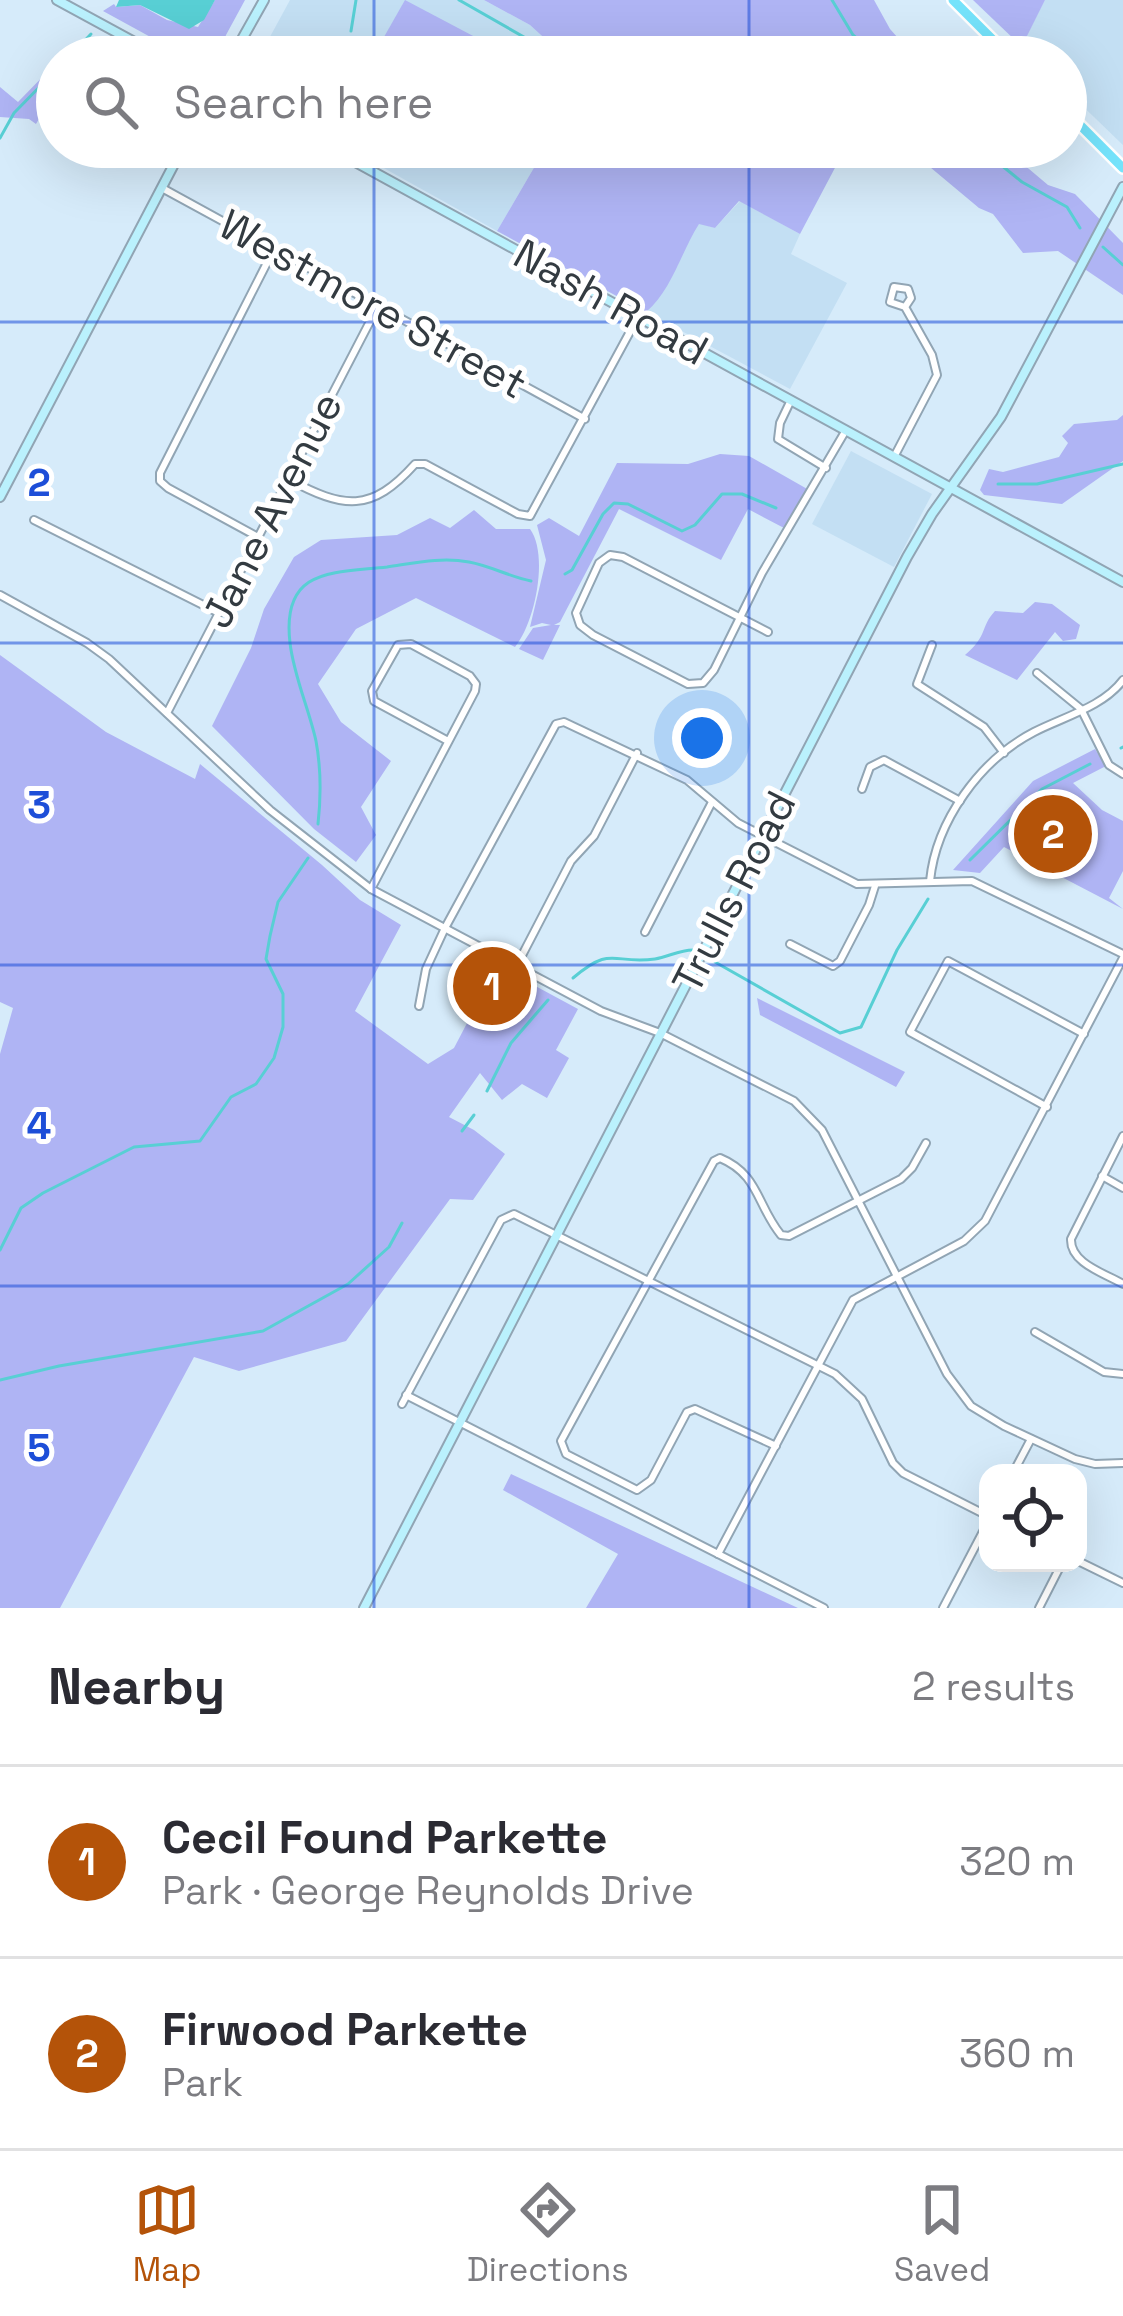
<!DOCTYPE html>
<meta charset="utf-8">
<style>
body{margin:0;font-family:"Space Grotesk",sans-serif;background:#f2f2f3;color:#2b2b33}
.controls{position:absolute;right:36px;bottom:36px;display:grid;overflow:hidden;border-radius:24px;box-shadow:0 12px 48px #0002}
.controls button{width:108px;height:108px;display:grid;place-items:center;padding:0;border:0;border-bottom:3px solid #e1e1e2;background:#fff;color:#2b2b33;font:60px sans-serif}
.you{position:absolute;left:702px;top:738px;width:42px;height:42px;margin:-30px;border:9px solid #fff;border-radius:50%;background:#1a73e8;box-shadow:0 0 0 18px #1a73e833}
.badge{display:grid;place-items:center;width:78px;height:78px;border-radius:50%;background:#b45309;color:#fff;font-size:39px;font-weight:700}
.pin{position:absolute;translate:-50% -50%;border:6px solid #fff;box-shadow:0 3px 12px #0006}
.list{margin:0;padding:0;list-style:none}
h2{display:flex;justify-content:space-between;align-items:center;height:156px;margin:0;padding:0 48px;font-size:51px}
h2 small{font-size:39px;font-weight:400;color:#7c7c81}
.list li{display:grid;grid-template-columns:78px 1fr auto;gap:36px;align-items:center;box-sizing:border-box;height:192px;padding:0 48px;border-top:3px solid #e1e1e2}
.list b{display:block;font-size:45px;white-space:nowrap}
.list p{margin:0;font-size:39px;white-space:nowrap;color:#7c7c81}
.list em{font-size:39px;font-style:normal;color:#7c7c81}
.icon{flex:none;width:66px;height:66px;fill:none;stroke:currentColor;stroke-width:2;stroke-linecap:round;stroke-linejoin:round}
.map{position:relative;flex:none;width:1123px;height:1608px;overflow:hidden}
.search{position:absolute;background:#fff;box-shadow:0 12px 48px #0002;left:36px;right:36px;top:36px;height:132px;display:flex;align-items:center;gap:30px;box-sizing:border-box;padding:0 42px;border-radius:66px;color:#7c7c81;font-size:45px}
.sheet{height:540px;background:#fff}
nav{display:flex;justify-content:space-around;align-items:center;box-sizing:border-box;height:168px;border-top:3px solid #e1e1e2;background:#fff;font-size:33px;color:#7c7c81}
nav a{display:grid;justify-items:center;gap:6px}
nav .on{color:#b45309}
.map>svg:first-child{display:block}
.built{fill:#c3dff3}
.green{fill:#afb4f4}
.water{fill:#58cfd4}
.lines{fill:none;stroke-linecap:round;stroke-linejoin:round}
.stream{stroke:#58cfd4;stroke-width:3}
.street-casing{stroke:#91a5b4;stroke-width:10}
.secondary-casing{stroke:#91a5b4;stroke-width:12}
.primary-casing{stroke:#fff;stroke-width:14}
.street{stroke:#fff;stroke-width:6}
.secondary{stroke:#baf1fd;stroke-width:8}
.primary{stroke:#75e3fb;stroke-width:9}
.grid{fill:none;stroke:#1d4ed8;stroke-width:3;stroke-opacity:0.55}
.labels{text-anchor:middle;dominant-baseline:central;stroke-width:10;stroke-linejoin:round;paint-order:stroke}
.street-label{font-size:42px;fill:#333b41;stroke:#fff}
.grid-label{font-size:39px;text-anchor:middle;font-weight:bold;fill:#1d4ed8;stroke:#fff;stroke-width:10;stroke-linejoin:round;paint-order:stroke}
</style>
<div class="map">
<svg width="1123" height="1608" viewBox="0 0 1123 1608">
<rect width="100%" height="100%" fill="#d6ebfa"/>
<g class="built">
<polygon points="290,0 484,0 530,25 565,57 259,57"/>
<polygon points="1045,0 1123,0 1123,145 1066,90 1066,57 1032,57 1018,43 1027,35"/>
<polygon points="346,147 546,147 497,231"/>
<polygon points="740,201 800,234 791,254 847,283 790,389 646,312 678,265 680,253 699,223 715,228"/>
<polygon points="851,451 932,494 894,567 812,524"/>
</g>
<g class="green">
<polygon points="215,0 245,0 226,35 219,57 187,57 103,11 114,4 116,7 140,5 167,20 198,27"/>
<polygon points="405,0 494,47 489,57 403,57 380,44"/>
<polygon points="484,0 874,0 890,29 915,57 565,57 530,25"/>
<polygon points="973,0 1045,0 1027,36 1018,43"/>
<polygon points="57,62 57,88 36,124 29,119 0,117 0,87 18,102"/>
<path d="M546 147H846L800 234 739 201 715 228 699 224C681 252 672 290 646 312L497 231Z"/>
<polygon points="906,147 1003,147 1048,185 1075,194 1123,243 1123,295 1058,251 1023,253 993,214 979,208"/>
<polygon points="1123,415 1123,461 1062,504 984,495 980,490 989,469 1003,472 1059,457 1068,443 1062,436 1074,424 1117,420"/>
<polygon points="720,454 749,456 809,490 784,528 748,509 721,560 619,509 560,622 554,625 560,625 543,660 519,649 533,628 551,625 542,623 530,627 546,560 537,525 549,518 579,536 617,463 688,464"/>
<path d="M474 510 496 529H530C549 555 535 623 515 647L416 598 356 629 318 684 341 722 391 761 361 807 376 835 356 862 314 829 212 726 251 648 264 609 294 557 321 540 397 535 430 518 450 528Z"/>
<path d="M1035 602 1052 604 1080 625 1076 639 1063 641 1055 632 1017 680 965 655C988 636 980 627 995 611L1023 613Z"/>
<polygon points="0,655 106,732 195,779 200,764 322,865 360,900 401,925 355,1011 428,1064 454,1048 476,1006 457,995 476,959 504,969 578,1009 556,1050 569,1058 547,1098 522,1084 502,1100 480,1073 449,1117 474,1130 505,1154 473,1200 450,1199 346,1341 239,1371 194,1357 60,1608 0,1608 0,1054 13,1008 0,1002"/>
<polygon points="1095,749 1106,766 1073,783 1102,810 1123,821 1123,871 1109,898 1123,909 1004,847 980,873 953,870 1033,781"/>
<polygon points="757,998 905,1072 896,1087 760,1015"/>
<polygon points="511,1474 798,1608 586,1608 618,1554 503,1490"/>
</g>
<polygon class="water" points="119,0 215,0 204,20 189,29 140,5 116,7"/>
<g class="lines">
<g class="stream">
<polyline points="459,0 559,57"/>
<polyline points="832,0 853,35 878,57"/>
<polyline points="351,31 356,0"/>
<polyline points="69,57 91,34"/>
<polyline points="0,138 14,113 57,69"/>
<polyline points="979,147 1022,182 1067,207 1080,228"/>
<polyline points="1103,247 1123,265"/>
<polyline points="998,484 1037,484 1123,464"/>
<polyline points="565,574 572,570 603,514 614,503 628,504 682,531 695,525 722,494 742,494 776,508"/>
<polyline points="1121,748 1123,747"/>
<path d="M318 824C321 797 321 768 316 741 309 709 294 677 290 643 281 567 334 573 387 567 415 563 441 557 469 562 491 566 510 577 531 581"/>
<polyline points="970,860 1042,789 1090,764"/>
<polyline points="715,962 840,1033 861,1027 897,950 928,899"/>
<path d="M573 978C613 944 612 965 655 959 668 957 679 950 693 950"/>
<polyline points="487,1091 511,1043 548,1000"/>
<polyline points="462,1131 474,1115"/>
<polyline points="0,1250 21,1208 43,1193 134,1147 200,1141 231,1097 256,1084 274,1058 283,1027 283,994 266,959 270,936 278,902 308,858"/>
<polyline points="0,1380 59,1366 263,1331 348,1284 389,1247 402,1223"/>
</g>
<defs>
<g id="street">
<polyline points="162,188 585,419"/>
<polyline points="791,400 780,423 778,439 826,468"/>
<polyline points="894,457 937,375 932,355 905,307 890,302 894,287 908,289 911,298 905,307"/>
<path d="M288 479C344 509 371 513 415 464H425L518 514 530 516 638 317"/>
<polyline points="34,520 219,613"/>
<polyline points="258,537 168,488 160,481 160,473 273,251"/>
<polyline points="0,595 87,643 109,659 270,810 371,889 601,1011 660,1033 794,1101 822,1130 947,1374 971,1406 1004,1426 1075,1459 1095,1464 1123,1463"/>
<polyline points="768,632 623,557 610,555 599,563 576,613 580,625 593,635 688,684 703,683 714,670 762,573 846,430"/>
<polyline points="932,645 917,684 984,727 1004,753"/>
<polyline points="1037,673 1081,709 1109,765 1123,774"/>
<polyline points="167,713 378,306"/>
<polyline points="862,789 870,767 884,760 960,801"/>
<path d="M930 881C936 821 980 760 1034 732 1063 717 1103 707 1123 680"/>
<polyline points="371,889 475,691 476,684 470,676 411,644 398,645 372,691 374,701 448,741"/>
<polyline points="645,932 712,802"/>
<polyline points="790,944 833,966 840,961 869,905 875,886"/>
<polyline points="517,965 571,861 594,836 637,753"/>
<polyline points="419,1006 426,969 445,928 556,724 564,722 687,780 738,823 857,884 972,881 1123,954"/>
<polyline points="1047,1107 910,1032 948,961 1084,1034"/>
<path d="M1123 1136 1071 1239C1070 1263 1104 1273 1123 1284"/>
<polyline points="1102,1176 1123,1188"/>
<polyline points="1035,1332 1104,1372 1123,1374"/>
<polyline points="406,1395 824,1608"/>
<polyline points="402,1404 501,1220 514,1214 835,1374 862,1399 893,1463 903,1473 988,1516"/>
<path d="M776 1446 695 1409 687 1412 651 1480 637 1490 566 1454 561 1441 714 1161 720 1158C759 1174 757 1206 781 1235L789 1236 901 1179 912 1168 926 1143"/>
<polyline points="1013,1473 1031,1439"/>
<polyline points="718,1554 853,1300 964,1241 985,1221 1123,958"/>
<polyline points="1078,1561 1123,1583"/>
<polyline points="943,1608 988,1522"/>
<polyline points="1039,1608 1062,1563"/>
</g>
<g id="secondary">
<polyline points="57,0 162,57"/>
<polyline points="232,57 264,0"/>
<polyline points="328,147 1123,582"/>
<polyline points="0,497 183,147"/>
<polyline points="364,1608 907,557 932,514 1001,417 1123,187"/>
</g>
<g id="primary">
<polyline points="953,0 1010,57"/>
<polyline points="1066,111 1123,168"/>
</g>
</defs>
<use href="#street" class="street-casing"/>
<use href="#secondary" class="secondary-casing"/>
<use href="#primary" class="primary-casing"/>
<use href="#street" class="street"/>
<use href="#secondary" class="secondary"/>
<use href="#primary" class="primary"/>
</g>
<path class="grid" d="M374 0V57M749 0V57M374 147V1608M749 147V1608M0 322H1123M0 643H1123M0 965H1123M0 1286H1123"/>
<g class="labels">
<g class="street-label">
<text transform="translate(611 302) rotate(29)">Nash Road</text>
<text transform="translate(373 304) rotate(29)">Westmore Street</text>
<text transform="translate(272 510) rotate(-63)">Jane Avenue</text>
<text transform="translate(734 892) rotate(-63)">Trulls Road</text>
</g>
</g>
<g class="grid-label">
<text x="39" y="496">2</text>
<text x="39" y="818">3</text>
<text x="39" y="1139">4</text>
<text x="39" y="1461">5</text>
</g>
</svg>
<div class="controls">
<button><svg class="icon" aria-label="locate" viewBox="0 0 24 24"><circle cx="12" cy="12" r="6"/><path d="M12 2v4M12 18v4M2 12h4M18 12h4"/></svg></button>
</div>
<div class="you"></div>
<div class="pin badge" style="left:492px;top:986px">1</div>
<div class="pin badge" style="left:1053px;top:834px">2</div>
<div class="search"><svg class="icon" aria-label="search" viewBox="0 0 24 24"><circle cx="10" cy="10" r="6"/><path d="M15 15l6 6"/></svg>Search here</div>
</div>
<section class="sheet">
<h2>Nearby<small>2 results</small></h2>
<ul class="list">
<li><span class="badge">1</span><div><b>Cecil Found Parkette</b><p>Park · George Reynolds Drive</p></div><em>320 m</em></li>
<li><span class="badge">2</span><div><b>Firwood Parkette</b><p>Park</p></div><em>360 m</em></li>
</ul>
</section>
<nav>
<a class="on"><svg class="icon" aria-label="map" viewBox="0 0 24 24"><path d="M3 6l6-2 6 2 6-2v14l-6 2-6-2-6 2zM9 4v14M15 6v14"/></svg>Map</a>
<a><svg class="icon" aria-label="directions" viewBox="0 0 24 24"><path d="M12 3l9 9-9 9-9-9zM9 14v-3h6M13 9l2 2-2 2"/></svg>Directions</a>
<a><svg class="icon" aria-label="saved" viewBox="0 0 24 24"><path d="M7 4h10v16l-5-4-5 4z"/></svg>Saved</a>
</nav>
